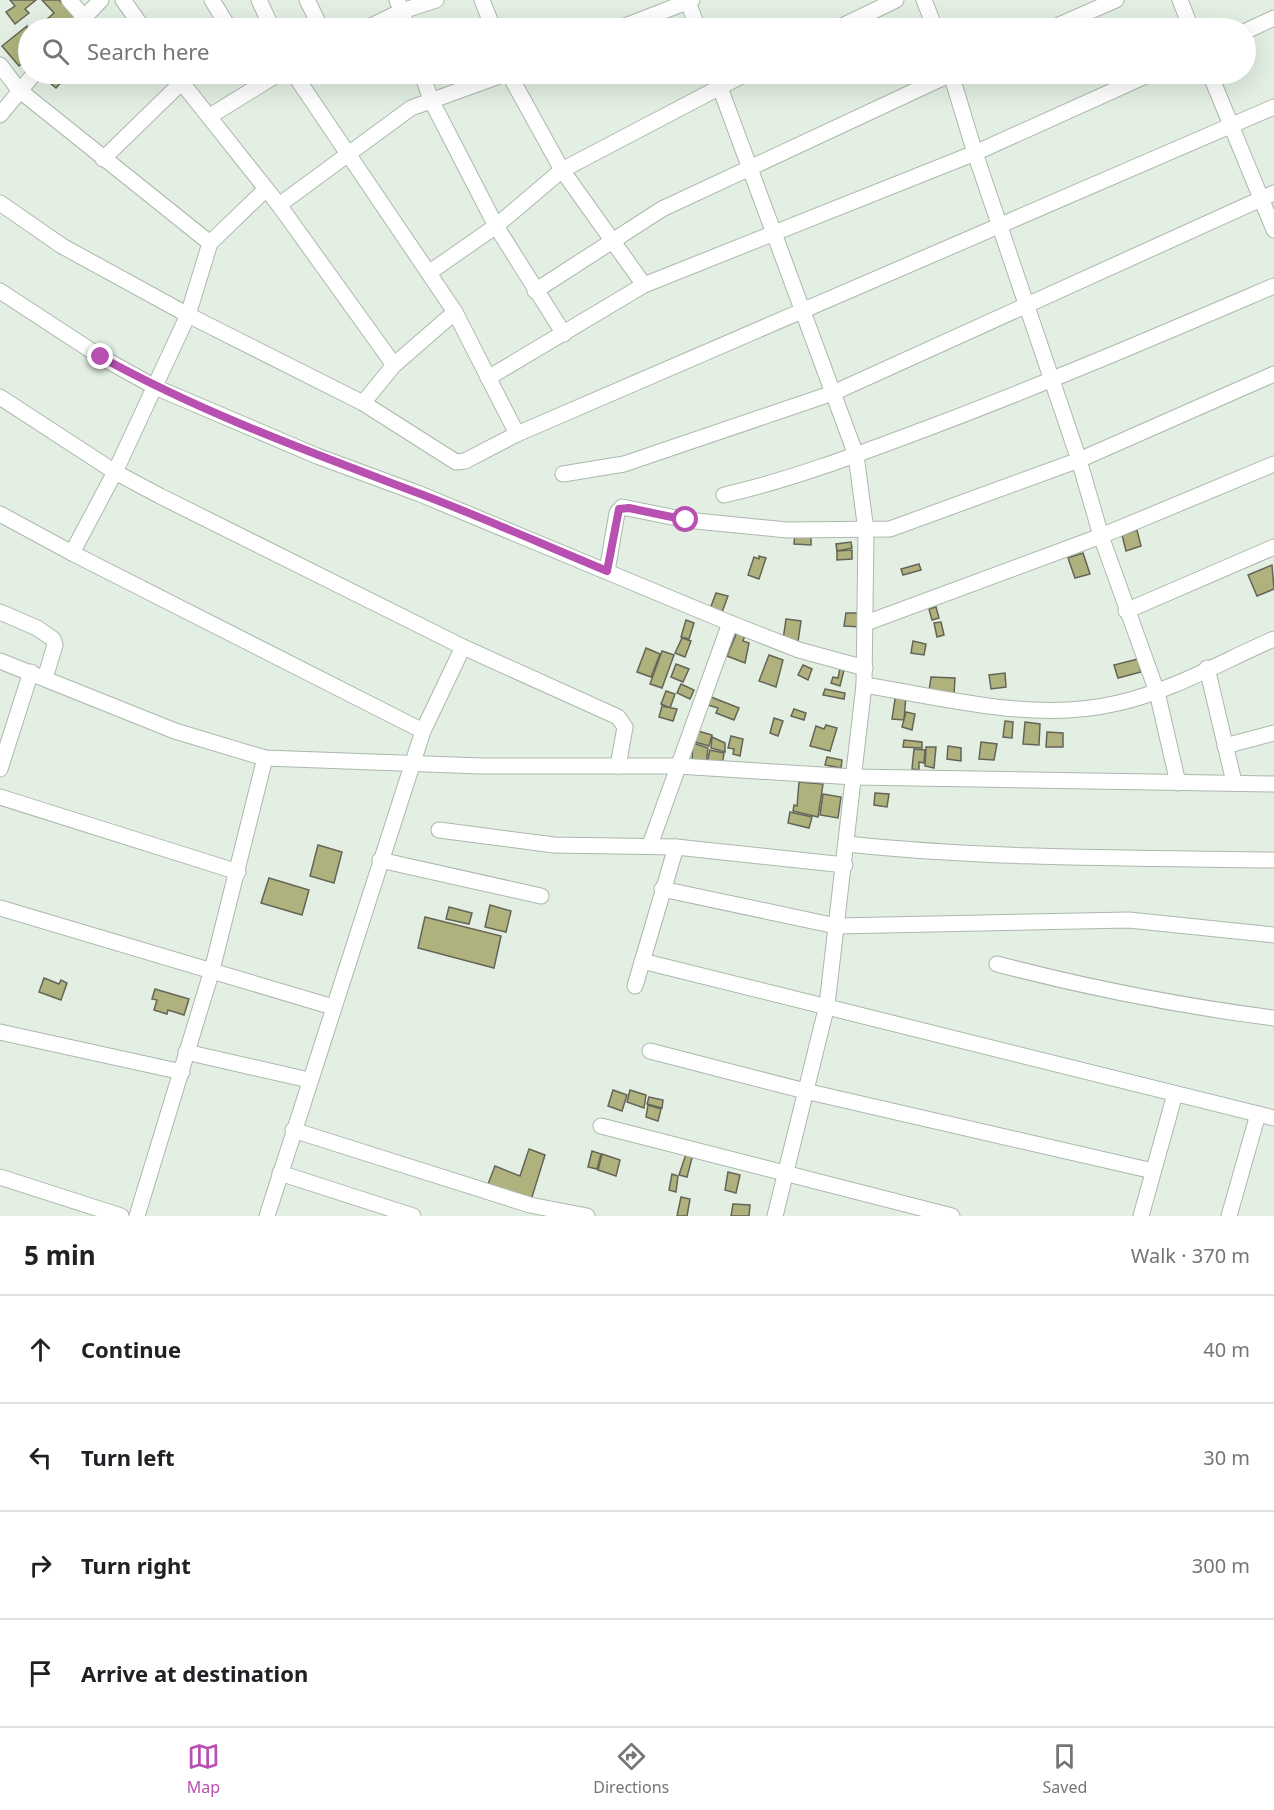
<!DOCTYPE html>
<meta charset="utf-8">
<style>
body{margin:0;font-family:"Noto Sans",sans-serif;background:#f6f6f6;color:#202124}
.stop{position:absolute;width:18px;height:18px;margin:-14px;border:4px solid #b850b2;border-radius:50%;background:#fff}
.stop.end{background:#b850b2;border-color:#fff;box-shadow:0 2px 6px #0008}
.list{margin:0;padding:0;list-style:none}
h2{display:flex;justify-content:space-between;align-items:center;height:78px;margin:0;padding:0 24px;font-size:26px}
h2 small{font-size:20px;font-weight:400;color:#757577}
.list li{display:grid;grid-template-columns:39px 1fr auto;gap:18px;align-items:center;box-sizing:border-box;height:108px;padding:0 24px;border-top:2px solid #e0e0e0}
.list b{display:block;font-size:22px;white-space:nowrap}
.list em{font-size:20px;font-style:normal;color:#757577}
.icon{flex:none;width:33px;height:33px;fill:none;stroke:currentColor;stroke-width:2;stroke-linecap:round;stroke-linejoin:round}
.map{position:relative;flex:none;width:1274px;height:1216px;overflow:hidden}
.search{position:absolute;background:#fff;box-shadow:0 6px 24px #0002;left:18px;right:18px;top:18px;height:66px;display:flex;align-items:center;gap:15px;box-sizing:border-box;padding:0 21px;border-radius:33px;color:#757577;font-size:22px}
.sheet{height:510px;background:#fff}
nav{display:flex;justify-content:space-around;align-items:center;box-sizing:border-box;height:84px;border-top:2px solid #e0e0e0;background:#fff;font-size:16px;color:#757577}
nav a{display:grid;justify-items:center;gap:3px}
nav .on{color:#b850b2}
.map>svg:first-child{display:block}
.building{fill:#b0b27e;stroke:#646557;stroke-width:1.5}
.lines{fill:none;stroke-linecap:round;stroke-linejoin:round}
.minor-casing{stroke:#acb8ac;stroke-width:17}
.minor{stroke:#fff;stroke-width:15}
.route{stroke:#b850b2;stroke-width:8}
</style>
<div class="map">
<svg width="1274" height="1216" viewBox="0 0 1274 1216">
<rect width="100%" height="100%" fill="#e3efe2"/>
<g class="building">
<polygon points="10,0 36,0 25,9 29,13 15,24 6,12 15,6"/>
<polygon points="42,0 59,0 78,20 69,28 37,28 54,13"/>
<polygon points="27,26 28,58 19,66 2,46"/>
<polygon points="59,74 65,78 56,88 51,84"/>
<polygon points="1137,530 1141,546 1126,551 1122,535"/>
<polygon points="795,532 811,533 811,545 794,544"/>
<polygon points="851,542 852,548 837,551 836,544"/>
<polygon points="852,550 852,559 837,560 837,551"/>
<polygon points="1083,553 1090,574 1075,578 1068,558"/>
<polygon points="759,556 766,558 759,579 748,575 754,557 759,559"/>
<polygon points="919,564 921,570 903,575 901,569"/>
<polygon points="1272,565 1274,589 1257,596 1248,575"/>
<polygon points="716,593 728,596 722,612 710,609"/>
<polygon points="936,607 939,618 932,620 929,609"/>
<polygon points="846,613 863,613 862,627 844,626"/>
<polygon points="786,619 801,621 798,642 783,640"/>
<polygon points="686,620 694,623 689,639 681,637"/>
<polygon points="941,622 944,635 937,637 934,623"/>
<polygon points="737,632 745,635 743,641 749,643 745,663 727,656"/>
<polygon points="682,638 691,641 685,657 675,653"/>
<polygon points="913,641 926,644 924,655 911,653"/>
<polygon points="646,648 660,654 651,677 637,672"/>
<polygon points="662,651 674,655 662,688 650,684"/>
<polygon points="769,655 783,660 776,687 759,681"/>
<polygon points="1138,659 1141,672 1118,678 1114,665"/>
<polygon points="676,664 689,669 683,682 671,677"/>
<polygon points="803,665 812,669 808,680 798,675"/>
<polygon points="840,668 844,670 840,686 831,683 833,677 838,678"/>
<polygon points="1005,673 1006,687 991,689 989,675"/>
<polygon points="931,677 955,678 954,695 929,691"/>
<polygon points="681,684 694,690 690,699 677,693"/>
<polygon points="825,689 845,693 844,699 823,695"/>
<polygon points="666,691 675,694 670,708 661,704"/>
<polygon points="896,693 906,695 904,720 892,719"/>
<polygon points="711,697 739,708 734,720 716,713 718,708 708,705"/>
<polygon points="662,706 677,709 673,721 659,717"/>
<polygon points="794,709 806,713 804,720 791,716"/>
<polygon points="906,712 915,714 912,730 902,727"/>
<polygon points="774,718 783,721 778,736 770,733"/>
<polygon points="1005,721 1013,722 1012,738 1003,737"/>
<polygon points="1025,722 1040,724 1039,745 1023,744"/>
<polygon points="826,725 837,728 830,751 810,746 816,726 824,729"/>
<polygon points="698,731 712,735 709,746 695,742"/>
<polygon points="1047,732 1063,733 1063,747 1046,747"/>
<polygon points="731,736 743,739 740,756 733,754 734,749 728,748"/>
<polygon points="712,737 725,743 725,752 711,748"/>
<polygon points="904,740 922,742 922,748 903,747"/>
<polygon points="981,742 997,744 994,760 979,759"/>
<polygon points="693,743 708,748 706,764 692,763"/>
<polygon points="948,746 961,748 961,761 947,759"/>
<polygon points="926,747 936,747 934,768 925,766"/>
<polygon points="914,749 925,750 924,763 919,762 919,770 912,769"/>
<polygon points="710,750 724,753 722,766 707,763"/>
<polygon points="827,757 842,760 841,768 825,765"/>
<polygon points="799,782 823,784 818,817 793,811 794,805 797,806"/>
<polygon points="875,793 889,794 887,807 874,805"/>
<polygon points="823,794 841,797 838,818 820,815"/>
<polygon points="790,812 812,817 809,828 788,823"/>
<polygon points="318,845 342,852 334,883 310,876"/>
<polygon points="269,878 309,890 302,915 261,903"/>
<polygon points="490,905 511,911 506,932 485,927"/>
<polygon points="449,907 472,913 469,924 446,919"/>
<polygon points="425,917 501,936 494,968 418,948"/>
<polygon points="44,978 59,984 61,980 67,983 61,1000 39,992"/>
<polygon points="155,989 189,999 184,1015 168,1010 167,1014 154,1010 157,1000 152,999"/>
<polygon points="613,1090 627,1095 622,1111 608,1106"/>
<polygon points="630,1090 646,1095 644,1108 627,1102"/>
<polygon points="649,1097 663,1100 662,1108 647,1104"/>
<polygon points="648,1105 661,1109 658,1121 646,1117"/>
<polygon points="529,1149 545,1155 531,1200 488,1184 495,1166 520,1176"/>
<polygon points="592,1151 601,1154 597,1169 588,1167"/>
<polygon points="687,1151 693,1154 687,1177 679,1175"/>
<polygon points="602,1154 620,1160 616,1176 598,1170"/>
<polygon points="728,1172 740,1175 736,1193 725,1190"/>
<polygon points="672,1174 678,1176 676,1192 669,1190"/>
<polygon points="681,1197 690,1199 687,1216 677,1216"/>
<polygon points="733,1204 750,1205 749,1216 731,1216"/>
</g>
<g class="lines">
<defs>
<g id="minor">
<polyline points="69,0 84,17"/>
<polyline points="123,0 143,28"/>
<polyline points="212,0 229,28"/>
<polyline points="259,0 272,28"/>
<polyline points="307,0 321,28"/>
<polyline points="397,0 408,28"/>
<polyline points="482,0 493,28"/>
<polyline points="687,0 698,28"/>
<polyline points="924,0 935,28"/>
<polyline points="1180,0 1191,28"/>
<polyline points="74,28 101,0"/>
<polyline points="367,28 402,11 436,0"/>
<polyline points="620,28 692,0"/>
<polyline points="838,28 896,0"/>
<polyline points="1052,28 1116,0"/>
<polyline points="1246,31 1274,18"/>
<polyline points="0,65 19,90 210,243"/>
<polyline points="175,74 279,205 394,365 363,403"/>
<polyline points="294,74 455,312 517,434"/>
<polyline points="422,74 431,100 496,226 564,334"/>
<polyline points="509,74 562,170 644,285"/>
<polyline points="715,74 856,455 866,531 864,685 827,1005 775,1216"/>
<polyline points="951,74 975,153 1079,460 1101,536 1157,692 1178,783"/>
<polyline points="1210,74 1274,230"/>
<polyline points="0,115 34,74"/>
<polyline points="210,116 278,74"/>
<polyline points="103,159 181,83"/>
<polyline points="0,203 62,246 188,315 363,403 456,462 465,461 517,434 1274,107"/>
<polyline points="279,205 411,108 505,74"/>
<polyline points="430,272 496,226 562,170 745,74"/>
<polyline points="0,291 101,357 155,387 317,456 420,494 730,623 799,650 865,668"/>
<polyline points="535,291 662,209 951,74"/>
<polyline points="394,365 455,312"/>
<polyline points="488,378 644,285 975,153 1150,74"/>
<polyline points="0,397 115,472 160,496 463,647 618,717 625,727 618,766"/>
<polyline points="563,474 624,464 833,393 1274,193"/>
<path d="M724 495C794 479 861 453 928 428 1045 384 1159 335 1274 286"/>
<polyline points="0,514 72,553 423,731"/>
<polyline points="72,553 115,472 188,315 210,243 265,190"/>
<polyline points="607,571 617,513 622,507 686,520 787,530 890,529 1079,460 1274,374"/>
<polyline points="1126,611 1274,547"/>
<polyline points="0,612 37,628 53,639 55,645 45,678"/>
<polyline points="866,623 1101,536 1274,464"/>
<polyline points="0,661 175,731 265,758 481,766 678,766 854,777 1274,784"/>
<polyline points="1207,668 1234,782"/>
<path d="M864 685C947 698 1035 723 1118 703 1172 691 1223 661 1274 639"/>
<polyline points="1225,746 1274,733"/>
<polyline points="0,769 31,672"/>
<polyline points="0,797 238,872"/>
<polyline points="439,830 554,845 676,847 845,865"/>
<path d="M847 844C989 859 1132 858 1274 860"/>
<polyline points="650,845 730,623"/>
<polyline points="380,860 541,896"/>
<polyline points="662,889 836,926 1129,920 1274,935"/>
<polyline points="0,908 333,1007"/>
<polyline points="642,961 1274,1118"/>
<path d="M997 964C1089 988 1180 1006 1274 1018"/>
<polyline points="635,986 676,847"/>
<polyline points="0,1032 182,1072"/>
<polyline points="650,1051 805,1091 1153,1171"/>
<polyline points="186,1052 309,1080"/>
<polyline points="601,1126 952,1216"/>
<polyline points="293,1130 530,1205 587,1216"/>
<polyline points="280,1173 413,1216"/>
<polyline points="0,1177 121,1216"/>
<polyline points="137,1216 212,970 265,758"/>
<polyline points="267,1216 423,731 463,647"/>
<polyline points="1141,1216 1175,1094"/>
<polyline points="1229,1216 1258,1114"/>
</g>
</defs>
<use href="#minor" class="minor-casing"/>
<use href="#minor" class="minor"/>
</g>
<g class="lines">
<path class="route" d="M101 357C202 413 310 452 418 493 482 517 544 545 607 571L619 509 629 508 686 520"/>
</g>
</svg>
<div class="stop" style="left:686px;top:520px"></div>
<div class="stop end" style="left:101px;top:357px"></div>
<div class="search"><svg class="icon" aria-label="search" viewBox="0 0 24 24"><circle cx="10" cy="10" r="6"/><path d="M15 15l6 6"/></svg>Search here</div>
</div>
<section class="sheet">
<h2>5 min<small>Walk · 370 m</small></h2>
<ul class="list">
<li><svg class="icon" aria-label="ahead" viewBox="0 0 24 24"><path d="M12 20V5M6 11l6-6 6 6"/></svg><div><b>Continue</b></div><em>40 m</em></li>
<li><svg class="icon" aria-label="left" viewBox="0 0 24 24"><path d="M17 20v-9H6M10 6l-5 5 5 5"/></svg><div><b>Turn left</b></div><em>30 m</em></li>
<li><svg class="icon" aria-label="right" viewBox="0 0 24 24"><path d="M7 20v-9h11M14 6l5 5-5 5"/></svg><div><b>Turn right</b></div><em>300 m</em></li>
<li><svg class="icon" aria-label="arrive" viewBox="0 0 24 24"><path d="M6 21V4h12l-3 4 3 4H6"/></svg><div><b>Arrive at destination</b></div></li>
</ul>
</section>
<nav>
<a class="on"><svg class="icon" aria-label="map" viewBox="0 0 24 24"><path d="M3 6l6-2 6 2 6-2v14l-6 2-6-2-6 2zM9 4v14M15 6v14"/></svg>Map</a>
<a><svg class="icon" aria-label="directions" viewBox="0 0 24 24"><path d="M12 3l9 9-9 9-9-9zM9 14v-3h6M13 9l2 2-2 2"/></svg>Directions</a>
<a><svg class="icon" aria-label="saved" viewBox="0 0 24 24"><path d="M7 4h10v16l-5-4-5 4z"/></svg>Saved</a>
</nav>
